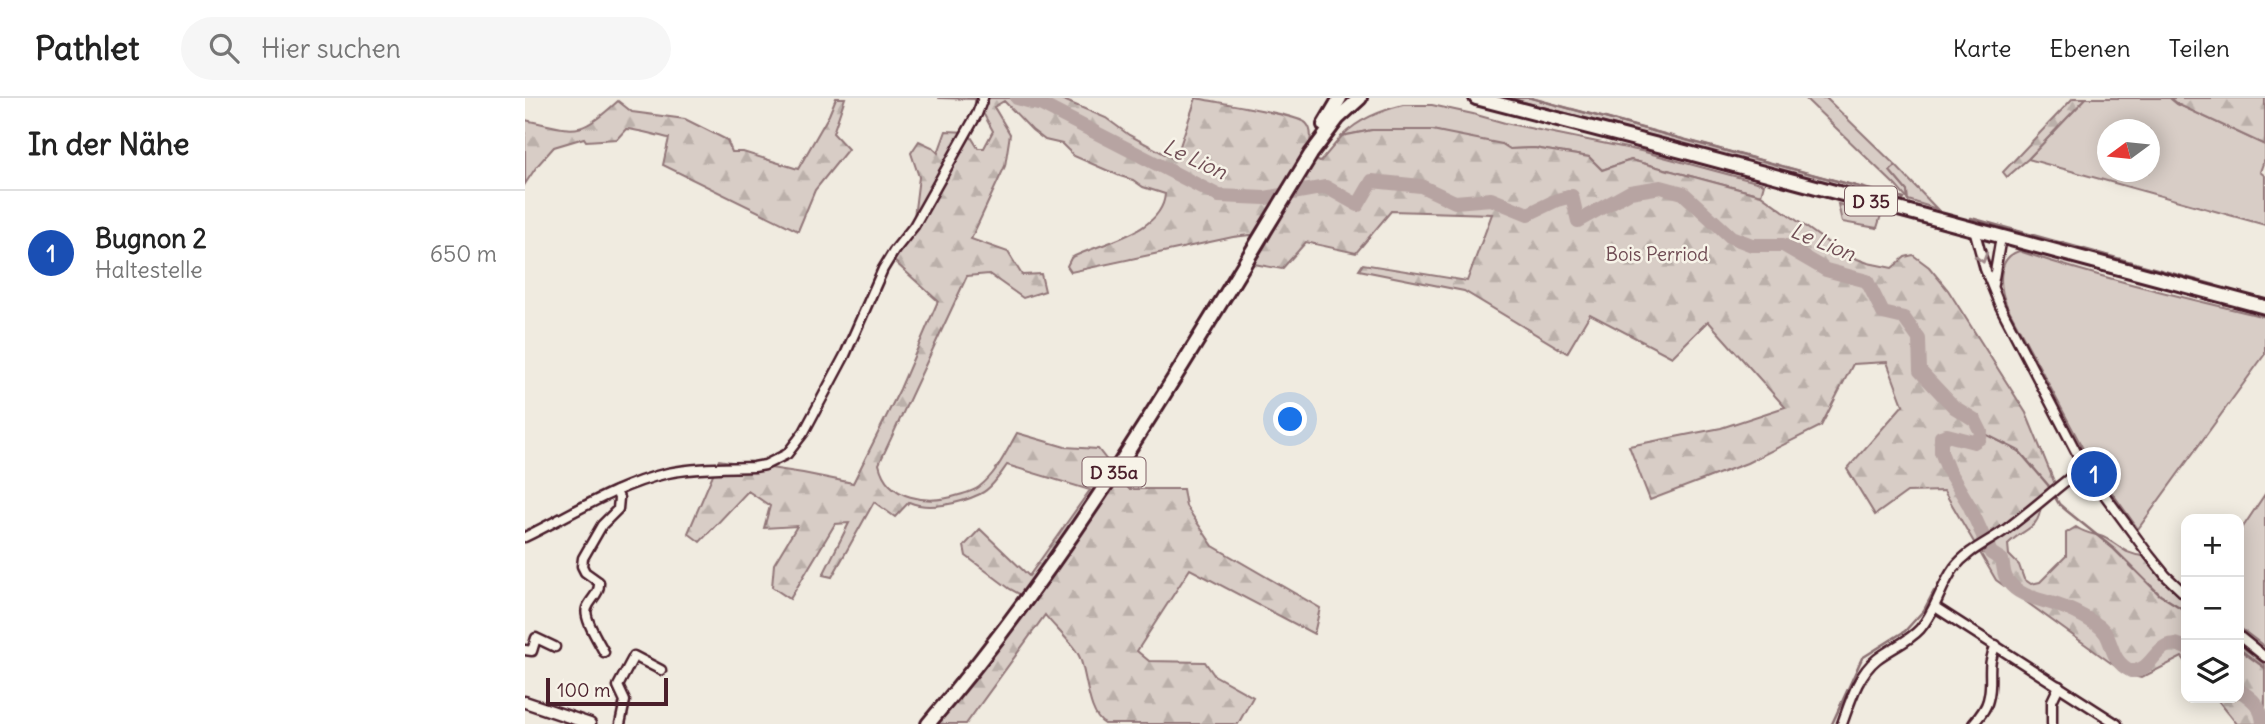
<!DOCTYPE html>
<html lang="de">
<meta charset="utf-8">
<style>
body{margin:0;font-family:Delius,sans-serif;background:#f6f6f6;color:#222}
.controls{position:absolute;right:21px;bottom:21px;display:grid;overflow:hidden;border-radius:14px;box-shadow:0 4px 18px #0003}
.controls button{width:63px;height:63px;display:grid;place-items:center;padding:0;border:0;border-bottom:2px solid #e0e0e0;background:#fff;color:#222;font:35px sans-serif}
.compass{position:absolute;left:1572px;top:21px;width:63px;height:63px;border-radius:50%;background:#fff;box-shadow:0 4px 18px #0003;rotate:255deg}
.scale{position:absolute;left:21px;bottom:18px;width:122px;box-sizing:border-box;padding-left:7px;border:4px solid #4a1f2b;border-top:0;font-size:19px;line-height:24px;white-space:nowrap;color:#4a1f2b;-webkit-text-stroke:5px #f7f3e8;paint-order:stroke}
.you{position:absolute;left:766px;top:322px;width:24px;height:24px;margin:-18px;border:5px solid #fff;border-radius:50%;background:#1a73e8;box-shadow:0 0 0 10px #1a73e833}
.badge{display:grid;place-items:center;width:46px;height:46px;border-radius:50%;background:#c8321e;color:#fff;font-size:23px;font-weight:700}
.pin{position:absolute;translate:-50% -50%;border:4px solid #fff;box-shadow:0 2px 7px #0006}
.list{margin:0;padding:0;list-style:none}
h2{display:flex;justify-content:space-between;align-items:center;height:91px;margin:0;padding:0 28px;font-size:30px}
h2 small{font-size:23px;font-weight:400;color:#767676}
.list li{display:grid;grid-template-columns:46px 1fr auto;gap:21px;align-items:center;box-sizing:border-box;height:126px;padding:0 28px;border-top:2px solid #e0e0e0}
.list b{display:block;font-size:26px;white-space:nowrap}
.list p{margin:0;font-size:23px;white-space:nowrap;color:#767676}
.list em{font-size:23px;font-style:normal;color:#767676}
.icon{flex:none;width:38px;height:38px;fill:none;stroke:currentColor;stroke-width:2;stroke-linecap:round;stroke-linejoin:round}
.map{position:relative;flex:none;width:1740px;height:626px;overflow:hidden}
header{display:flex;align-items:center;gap:42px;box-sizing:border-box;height:98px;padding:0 35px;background:#fff;border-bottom:2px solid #e0e0e0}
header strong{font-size:33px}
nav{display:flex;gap:38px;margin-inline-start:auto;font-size:24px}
.search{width:490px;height:63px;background:#f6f6f6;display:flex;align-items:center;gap:18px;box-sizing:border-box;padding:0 24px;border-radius:38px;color:#767676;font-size:26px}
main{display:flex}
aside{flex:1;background:#fff}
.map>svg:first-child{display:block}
.grass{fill:#d8cdc6;stroke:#917678;stroke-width:2;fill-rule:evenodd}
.forest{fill:url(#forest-firs);stroke:#917678;stroke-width:2}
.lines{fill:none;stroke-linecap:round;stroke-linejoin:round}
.stream{stroke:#8b6f72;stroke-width:2.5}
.river{stroke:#b7a4a2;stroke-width:14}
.minor-casing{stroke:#4a1f2b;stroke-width:13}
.tertiary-casing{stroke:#4a1f2b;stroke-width:15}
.primary-casing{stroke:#4a1f2b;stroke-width:18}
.minor{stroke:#f7f3e8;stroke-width:8}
.tertiary{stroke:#f7f3e8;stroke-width:10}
.primary{stroke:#f7f3e8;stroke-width:12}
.oneway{stroke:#a0898a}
.labels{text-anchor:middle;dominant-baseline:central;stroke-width:5;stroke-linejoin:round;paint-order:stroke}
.shield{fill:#f7f3e8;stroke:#7e5f64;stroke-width:2}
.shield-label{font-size:18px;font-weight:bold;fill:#4a1f2b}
.park-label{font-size:19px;fill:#6e4a52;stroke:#f7f3e8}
.water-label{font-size:21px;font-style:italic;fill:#704e55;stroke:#f7f3e8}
</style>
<header>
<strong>Pathlet</strong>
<div class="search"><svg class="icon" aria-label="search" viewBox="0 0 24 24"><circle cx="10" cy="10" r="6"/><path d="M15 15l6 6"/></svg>Hier suchen</div>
<nav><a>Karte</a><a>Ebenen</a><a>Teilen</a></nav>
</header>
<main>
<aside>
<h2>In der Nähe<small></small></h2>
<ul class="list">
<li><span class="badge" style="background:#1a4fb4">1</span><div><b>Bugnon 2</b><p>Haltestelle</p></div><em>650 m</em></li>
</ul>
</aside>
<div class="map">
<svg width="1740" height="626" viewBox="0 0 1740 626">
<defs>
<pattern id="forest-firs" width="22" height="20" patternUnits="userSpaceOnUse" patternTransform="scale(1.75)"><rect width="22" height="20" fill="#d8cdc6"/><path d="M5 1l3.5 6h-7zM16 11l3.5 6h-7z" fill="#bbb0aa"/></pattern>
</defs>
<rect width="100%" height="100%" fill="#f0ebe0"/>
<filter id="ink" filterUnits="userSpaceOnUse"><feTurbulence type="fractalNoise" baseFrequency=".0143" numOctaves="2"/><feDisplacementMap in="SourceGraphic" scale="14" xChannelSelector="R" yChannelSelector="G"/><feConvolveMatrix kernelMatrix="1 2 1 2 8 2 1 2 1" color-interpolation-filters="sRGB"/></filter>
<g filter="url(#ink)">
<g class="grass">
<polygon points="984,0 1006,0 1379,101 1377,104"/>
<polygon points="1280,0 1301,0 1371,68 1365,73 1382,93 1383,102 1371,88"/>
<path d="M1561 0H1645L1652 6 1740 47V60L1735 74 1740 78V127L1503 61ZM1582 32H1624V74H1582Z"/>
<path d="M878 7H907L948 16 980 25 1116 53 1239 86 1236 97 1106 62 1077 72 1064 59 1009 50 985 51 907 32H847L817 38C834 21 855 13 878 7Z"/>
<polygon points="1313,106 1356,117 1352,130 1317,124"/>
<path d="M1494 153C1575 180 1657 199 1740 219V256L1613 431 1565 364 1482 208C1474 190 1471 160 1494 153Z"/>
<polygon points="1740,396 1740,549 1714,529 1714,435"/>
</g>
<g class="forest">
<path d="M311 0H320L308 35 323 51 290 92 273 133 138 67 144 40C134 38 109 31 101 31L92 41 61 43 59 40 29 49 12 68 0 86V22C52 33 52 40 93 3L107 14 160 21 202 42 207 54H218L273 71 304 17Z"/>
<path d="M413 0H534L581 20 604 37 647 60H651L671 0C689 4 771 16 781 25 789 33 785 47 781 56L795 64 817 38 847 32H907L977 46 985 51 1009 50 1064 59 1077 72 1106 62 1236 97 1319 156 1343 165 1367 170 1380 159 1388 157 1404 169 1423 192 1501 315 1530 386 1537 392 1516 408C1513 434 1499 429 1483 446L1484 457 1494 467 1499 481 1506 486 1515 484 1541 458V435L1551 429C1564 438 1572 435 1582 441 1597 449 1599 456 1618 458L1636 481 1661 504V564L1657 559 1616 580 1604 577 1597 573 1471 482 1419 393 1382 394 1350 417 1322 371 1378 307 1362 264 1328 266 1296 328 1222 365 1125 402 1104 348 1196 330 1260 309 1183 223 1147 259 1065 216 1042 255 939 193 834 172 838 166 942 183 967 116 866 113 831 155 781 144 757 171 729 166 745 139 725 137 708 139 546 174 542 168 546 160C573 145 637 136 640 96L618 89 608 82 595 78 549 58 537 46 520 42 507 32 479 3 469 9 485 36 480 68 446 141 483 154 497 177 516 176 520 193 498 200 464 176 442 178 354 366C362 402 403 407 434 397 441 395 449 393 454 389 472 375 481 354 492 335L540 349 573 351 604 391H658L661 408 688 448 795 510 789 536 665 471 612 553 624 563 680 564 689 577 728 599 713 626H580C563 618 562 577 555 560 550 547 529 529 520 517L441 626H412L509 504 485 491 441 458 439 448 455 431 504 478 565 392 482 367C475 377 466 391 455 396 436 405 404 413 384 404L370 419 349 404 307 479 298 477 324 425 310 426 265 501 247 489 249 466 272 428 239 430 245 408 223 393 175 444 163 435 194 362 278 375 328 385 375 291 413 203 369 163 387 135 394 79 386 55 394 43 407 49 413 55 421 33 443 34 453 50H459L468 33 457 13 451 11 450 1Z"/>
<polygon points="1548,0 1561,0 1503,61 1482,79 1478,74"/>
<polygon points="1645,0 1740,0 1740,47 1652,6"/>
<polygon points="1371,68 1412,111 1383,102 1382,93 1365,73"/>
<polygon points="1714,546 1740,567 1740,626 1712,626 1691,600 1714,600"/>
</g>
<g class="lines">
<g class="stream">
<polyline points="1006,0 1379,101"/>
<polyline points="1446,120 1690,187"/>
<polyline points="1456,334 1494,353 1523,387 1534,406 1542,413 1589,451 1635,497 1661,513"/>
<polyline points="1458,455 1466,455"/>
<polyline points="1714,551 1740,570"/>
<polyline points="1307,626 1337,560 1380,533 1399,512 1409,493"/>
</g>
<g class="river">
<path d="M492 0 517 7 694 98 740 100 801 89 833 107 847 83 896 88 930 104 966 101 1003 116 1032 102 1047 98 1053 123 1105 94 1136 89 1158 95 1206 139 1227 147H1258L1301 172 1342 183 1358 215 1379 220 1394 241 1395 273 1429 309 1450 322 1456 334 1455 340 1449 344 1422 337 1416 339V354L1423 372 1444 407 1466 455 1477 462C1479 469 1478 477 1483 483 1494 499 1515 501 1532 507 1545 511 1560 519 1571 526 1591 538 1581 561 1606 573 1630 575 1631 534 1661 550"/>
<path d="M1714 592C1728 601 1737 609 1738 626"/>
</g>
<defs>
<g id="minor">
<polyline points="1449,131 1460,171 1475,208 1559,369 1624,457 1641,478 1661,497"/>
<polyline points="1468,186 1476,139"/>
<path d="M0 439C47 416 91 387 143 375 171 369 201 370 229 369L240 367 262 356 279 334 320 257 358 171 369 153 389 128 452 16 458 0"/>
<polyline points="1410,509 1592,626"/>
<polyline points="1714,538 1740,559"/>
<polyline points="0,552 7,553 11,540 30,549"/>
<path d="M79 554C74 544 58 520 62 510 66 500 75 496 74 484L60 474 57 468 58 460 77 427 93 411 94 400 91 393"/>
<polyline points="95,626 100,603 93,588 109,558 136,572"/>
<path d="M1317 626C1325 604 1333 576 1352 561 1366 550 1383 544 1395 531 1411 513 1415 489 1429 470 1443 452 1462 445 1480 432 1507 412 1532 389 1559 369"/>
<path d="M1448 626C1454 619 1461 611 1463 602 1469 581 1460 569 1471 547"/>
<polyline points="1527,626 1527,603 1534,588"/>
</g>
<polyline id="tertiary" points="0,604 65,626"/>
<g id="primary">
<polyline points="951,0 1164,55 1740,209"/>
<polyline points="799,27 815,0"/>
<path d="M403 626C552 452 667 251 786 56L813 20 835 0"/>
</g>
</defs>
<use href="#minor" class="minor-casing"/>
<use href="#tertiary" class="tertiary-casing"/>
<use href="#primary" class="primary-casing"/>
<use href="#minor" class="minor"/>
<use href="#tertiary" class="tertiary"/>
<use href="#primary" class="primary"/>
</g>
<defs><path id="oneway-chevron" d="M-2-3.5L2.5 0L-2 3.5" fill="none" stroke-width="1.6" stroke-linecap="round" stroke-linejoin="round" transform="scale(1.75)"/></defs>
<use class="oneway" href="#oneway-chevron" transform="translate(1457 160) rotate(73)"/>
</g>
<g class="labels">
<g class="shield">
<rect x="1320" y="88.5" width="52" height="29" rx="5"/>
<rect x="557.5" y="359.5" width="63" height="29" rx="5"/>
</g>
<g class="shield-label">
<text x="1346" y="103">D 35</text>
<text x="589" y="374">D 35a</text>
</g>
<g class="park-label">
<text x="1132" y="156">Bois Perriod</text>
</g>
<g class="water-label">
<text transform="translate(670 61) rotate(25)">Le Lion</text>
<text transform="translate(1298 144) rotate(22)">Le Lion</text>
</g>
</g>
</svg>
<div class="controls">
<button>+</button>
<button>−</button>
<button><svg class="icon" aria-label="layers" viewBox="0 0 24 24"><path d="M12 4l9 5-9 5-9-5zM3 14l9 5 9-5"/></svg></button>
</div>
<svg class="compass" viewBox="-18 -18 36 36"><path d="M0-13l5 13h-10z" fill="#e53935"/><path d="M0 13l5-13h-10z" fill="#767676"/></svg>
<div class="scale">100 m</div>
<div class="you"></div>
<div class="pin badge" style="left:1569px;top:376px;background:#1a4fb4">1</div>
</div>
</main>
